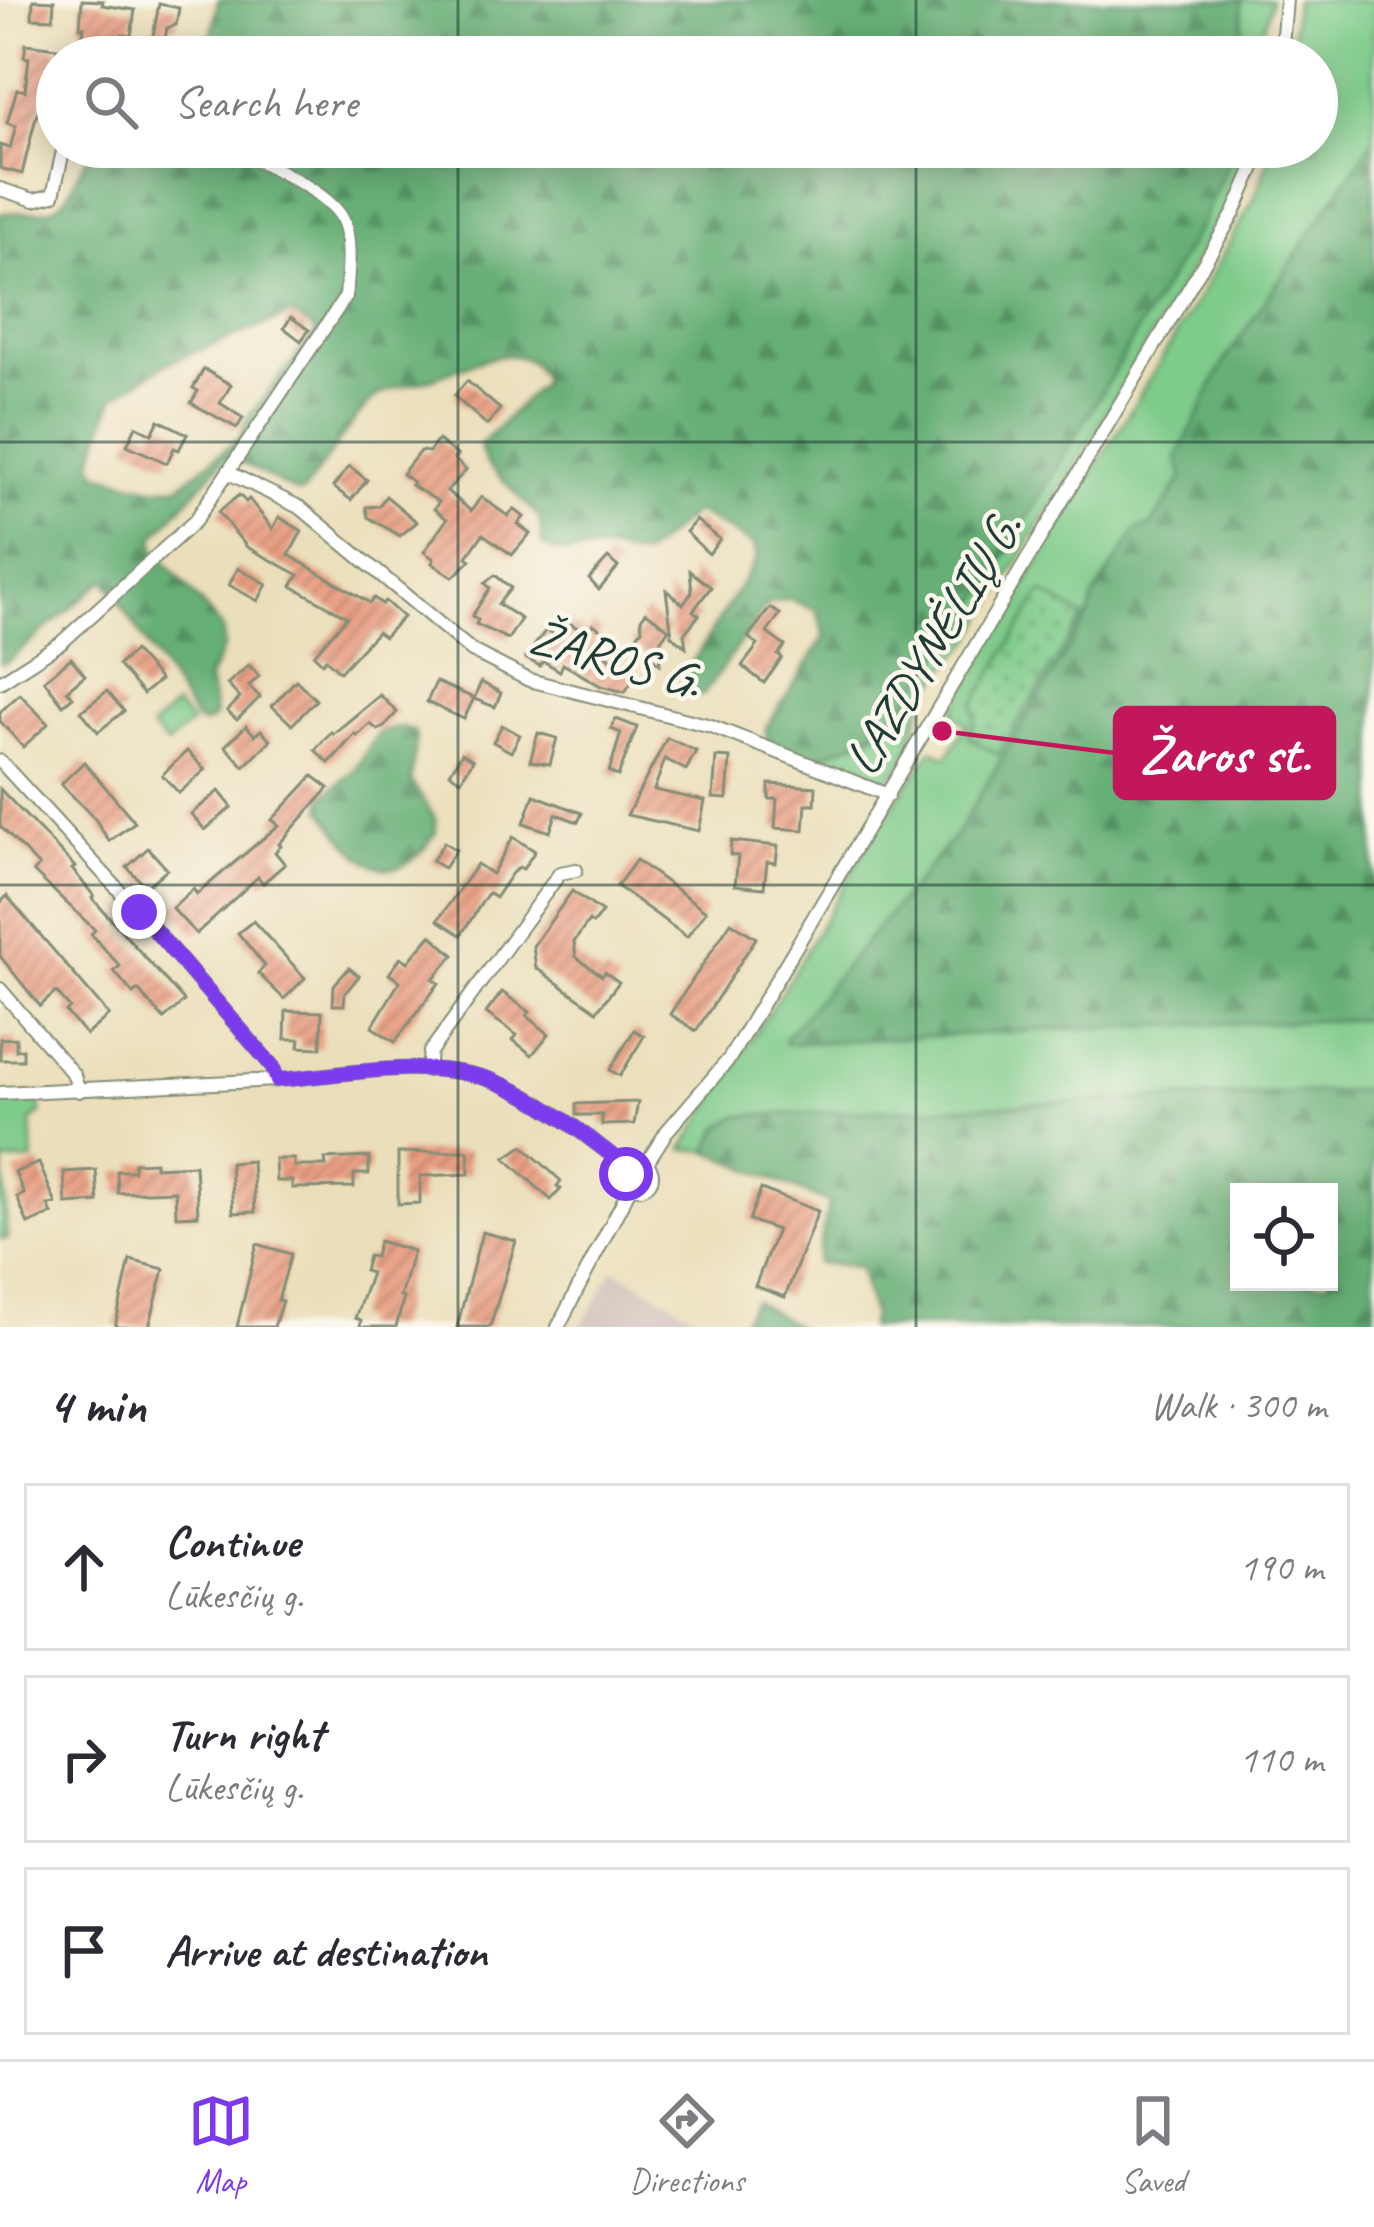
<!DOCTYPE html>
<meta charset="utf-8">
<style>
body{margin:0;font-family:Caveat,sans-serif;background:#f2f2f3;color:#2b2b33}
.controls{position:absolute;right:36px;bottom:36px;display:grid;overflow:hidden;border-radius:0px;box-shadow:0 6px 30px #0003}
.controls button{width:108px;height:108px;display:grid;place-items:center;padding:0;border:0;border-bottom:3px solid #e1e1e2;background:#fff;color:#2b2b33;font:60px sans-serif}
.stop{position:absolute;width:36px;height:36px;margin:-27px;border:9px solid #7c3aed;border-radius:50%;background:#fff}
.stop.end{background:#7c3aed;border-color:#fff;box-shadow:0 3px 12px #0008}
.list{margin:0;padding:0;list-style:none}
h2{display:flex;justify-content:space-between;align-items:center;height:156px;margin:0;padding:0 48px;font-size:51px}
h2 small{font-size:39px;font-weight:400;color:#7c7c81}
.list li{display:grid;grid-template-columns:78px 1fr auto;gap:36px;align-items:center;box-sizing:border-box;height:168px;margin:0 24px 24px;padding:0 24px;border:3px solid #e1e1e2;border-radius:0px}
.list b{display:block;font-size:45px;white-space:nowrap}
.list p{margin:0;font-size:39px;white-space:nowrap;color:#7c7c81}
.list em{font-size:39px;font-style:normal;color:#7c7c81}
.icon{flex:none;width:66px;height:66px;fill:none;stroke:currentColor;stroke-width:2;stroke-linecap:round;stroke-linejoin:round}
.map{position:relative;flex:none;width:1374px;height:1327px;overflow:hidden}
.search{position:absolute;background:#fff;box-shadow:0 6px 30px #0003;left:36px;right:36px;top:36px;height:132px;display:flex;align-items:center;gap:30px;box-sizing:border-box;padding:0 42px;border-radius:66px;color:#7c7c81;font-size:45px}
.sheet{height:732px;background:#fff}
nav{display:flex;justify-content:space-around;align-items:center;box-sizing:border-box;height:168px;border-top:3px solid #e1e1e2;background:#fff;font-size:33px;color:#7c7c81}
nav a{display:grid;justify-items:center;gap:6px}
nav .on{color:#7c3aed}
.map>svg:first-child{display:block}
.industrial{fill:#cfc0ba}
.green{fill:#7ecb8a;stroke:#4e845f;stroke-width:3}
.forest{fill:url(#forest-firs);stroke:#427655;stroke-width:3;fill-rule:evenodd}
.park{fill:url(#park-dots);stroke:#4e845f;stroke-width:3}
.building{fill:url(#building-hatch)}
.lines{fill:none;stroke-linecap:round;stroke-linejoin:round}
.street-casing{stroke:#858e78;stroke-width:16}
.street{stroke:#fff;stroke-width:12}
.route{stroke:#7c3aed;stroke-width:15}
.grid{fill:none;stroke:#1f3d34;stroke-width:3;stroke-opacity:0.55}
.labels{text-anchor:middle;dominant-baseline:central;stroke-width:9;stroke-linejoin:round;paint-order:stroke}
.street-label{font-size:51px;fill:#1f3d34;stroke:#fbf7ec}
.leader{fill:none;stroke:#c2185b;stroke-width:4.5}
.callout-dot{fill:#c2185b;stroke:#fbf7ec;stroke-width:4.5}
.callout{fill:#c2185b;stroke:#c2185b;stroke-width:4.5}
.callout-label{font-size:54px;text-anchor:middle;font-weight:bold;fill:#fff}
</style>
<div class="map">
<svg width="1374" height="1327" viewBox="0 0 1374 1327">
<defs>
<pattern id="forest-firs" width="22" height="20" patternUnits="userSpaceOnUse" patternTransform="scale(3)"><rect width="22" height="20" fill="#66af76"/><path d="M5 1l3.5 6h-7zM16 11l3.5 6h-7z" fill="#539062"/></pattern>
<pattern id="park-dots" width="8" height="8" patternUnits="userSpaceOnUse" patternTransform="scale(3)"><rect width="8" height="8" fill="#7ecb8a"/><path d="M2 2h.1M6 6h.1" fill="none" stroke="#67a672" stroke-width="1.8" stroke-linecap="round"/></pattern>
<pattern id="building-hatch" width="6" height="6" patternUnits="userSpaceOnUse" patternTransform="scale(3)"><rect width="6" height="6" fill="#e99e82"/><path d="M-1 1l2-2M0 6l6-6M5 7l2-2" fill="none" stroke="#bc826b"/></pattern>
</defs>
<rect width="100%" height="100%" fill="#fbf7ec"/>
<filter id="ink" filterUnits="userSpaceOnUse"><feTurbulence type="fractalNoise" baseFrequency=".00833" numOctaves="2"/><feDisplacementMap in="SourceGraphic" scale="24" xChannelSelector="R" yChannelSelector="G"/><feConvolveMatrix kernelMatrix="1 2 1 2 8 2 1 2 1" color-interpolation-filters="sRGB"/></filter>
<filter id="wash" filterUnits="userSpaceOnUse"><feTurbulence type="fractalNoise" baseFrequency=".004" numOctaves="4" result="noise"/><feDisplacementMap in="SourceGraphic" scale="48" xChannelSelector="R" yChannelSelector="G"/><feGaussianBlur stdDeviation="2.7" result="paint"/><feColorMatrix in="noise" values="0 0 0 0 0 0 0 0 0 0 0 0 0 0 0 0 0 1.4 0 .05"/><feComposite in="paint" operator="in"/></filter>
<g filter="url(#wash)">
<rect width="100%" height="100%" fill="#ebdfbb"/>
<polygon class="industrial" points="614,1269 715,1327 581,1327"/>
<g class="green">
<polygon points="1241,0 1271,0 1263,32 1254,32 1252,57 1244,57"/>
<polygon points="1295,0 1374,0 1374,139 1306,245 1183,477 1151,526 1094,596 1089,614 955,836 784,1040 786,1044 1077,1028 1374,1019 1374,1090 738,1116 719,1129 708,1151 683,1149 791,976 874,834 932,750 947,757 967,724 953,713 969,678 1197,300 1255,197 1273,147 1317,147 1317,57 1291,57"/>
<path d="M1235 147H1253L1249 163 1171 304 970 643C952 660 935 680 924 702 912 727 912 774 879 781L815 758C841 747 879 737 898 715 919 690 931 663 955 641L1200 225Z"/>
<polygon points="175,706 191,723 167,745 151,728"/>
<polygon points="40,1100 41,1114 31,1121 33,1160 4,1162 7,1239 0,1239 0,1101"/>
</g>
<g class="forest">
<polygon points="218,0 1241,0 1244,57 208,57"/>
<polygon points="1374,139 1374,1019 1077,1028 785,1044 784,1039 955,836 1089,614 1094,596 1137,530 1151,526 1183,477 1177,458 1224,362"/>
<path d="M100 147H1235L1200 225 955 641C930 663 919 690 898 715 879 737 841 747 815 758L767 741 766 728 825 636 817 611 790 599 768 603 703 695H692L685 688 684 676 757 558 754 545 695 512 643 556C629 556 615 550 602 550 578 550 562 560 542 543L540 518 486 463 480 446 542 382C530 330 461 369 430 379 415 384 390 387 377 396 355 413 322 468 303 492L298 493 228 455 154 537 155 550 223 629 224 647 209 679 215 717 205 724 196 721 105 579 7 662 0 663V213C15 212 37 214 51 209 76 200 74 162 100 147ZM292 314 317 331 247 419 240 438 179 486 152 488 98 473 92 461 114 397 167 363Z"/>
<path d="M402 727 414 731 416 738 411 781 435 818 436 832C391 903 357 858 322 809L324 797 355 770 378 733Z"/>
<path d="M1374 1090V1327H869L872 1316 859 1267 816 1263 829 1203 708 1151 719 1129 737 1116ZM1239 1192H1329V1282H1239Z"/>
<polygon points="753,1301 754,1301 797,1327 739,1327"/>
</g>
<polygon class="park" points="1042,592 1083,617 998,755 969,737 975,721 974,704"/>
<g id="blocks">
<g class="building">
<polygon points="33,0 54,1 53,19 32,18"/>
<polygon points="82,0 103,1 102,5 135,10 131,36 122,34 118,57 80,57 84,27 80,27"/>
<polygon points="159,4 179,8 176,25 167,28 162,55 150,52"/>
<polygon points="26,44 57,48 52,86 48,86 36,117 22,174 0,168 0,145 10,148 16,126 7,123 17,89 25,91 29,58 24,57"/>
<polygon points="291,317 309,330 301,341 284,328"/>
<polygon points="204,369 231,385 220,403 243,418 237,428 191,403 198,391 193,388"/>
<polygon points="467,381 500,409 487,425 454,396"/>
<polygon points="159,420 187,434 179,450 174,448 167,463 127,445 136,426 152,434"/>
<polygon points="438,440 457,455 454,459 466,470 447,491 471,511 481,497 508,516 514,509 524,517 518,524 530,534 512,555 483,534 467,557 471,560 453,577 432,563 434,559 424,552 447,519 434,509 439,502 411,485 413,482 402,474 420,451 429,452"/>
<polygon points="349,466 367,480 351,500 333,487"/>
<polygon points="239,495 246,502 249,499 273,529 279,517 302,531 289,555 370,603 374,598 382,604 385,601 403,617 384,637 377,632 340,672 326,659 322,663 314,655 347,617 292,586 299,575 247,547 218,512"/>
<polygon points="386,496 417,522 400,536 368,517 366,507 379,506"/>
<polygon points="696,520 720,539 709,554 686,532"/>
<polygon points="608,558 618,567 599,590 589,579"/>
<polygon points="238,568 267,584 258,601 229,585"/>
<polygon points="690,571 711,587 693,611 699,615 684,634 686,647 672,636 666,590 683,604 692,592"/>
<polygon points="495,575 511,588 498,604 521,619 508,639 476,624 478,620 472,616 490,588 485,583"/>
<polygon points="770,608 780,614 767,633 785,646 778,655 782,658 764,683 742,666 758,645 748,637"/>
<polygon points="646,612 669,629 658,644 660,664 631,643 642,629 641,619"/>
<polygon points="567,622 587,633 593,624 603,631 593,645 635,676 625,692 601,686 563,664 560,671 543,661 540,666 525,658 546,630 558,637"/>
<polygon points="134,651 160,680 143,694 118,665"/>
<polygon points="71,658 85,675 67,690 73,697 63,705 44,680"/>
<polygon points="249,665 259,676 249,686 260,697 237,720 227,711 240,698 227,684"/>
<polygon points="296,680 316,700 292,725 272,706"/>
<polygon points="436,682 474,698 464,719 427,702"/>
<polygon points="481,682 501,693 495,707 474,699"/>
<polygon points="107,691 124,711 98,732 81,711"/>
<polygon points="20,694 48,724 23,747 0,721 0,712"/>
<polygon points="380,695 397,712 384,727 378,730 370,724 357,736 355,734 329,763 315,750 331,732 333,734"/>
<polygon points="616,719 637,727 618,776 609,772 621,733 611,729"/>
<polygon points="502,725 520,735 511,752 493,742"/>
<polygon points="246,726 255,735 261,730 271,740 244,766 225,746"/>
<polygon points="538,733 557,738 550,764 530,761"/>
<polygon points="667,738 696,751 686,770 665,759 654,790 705,801 699,831 627,815"/>
<polygon points="187,751 205,770 179,793 162,775"/>
<polygon points="462,753 473,760 461,780 450,773"/>
<polygon points="716,757 730,758 727,799 713,798"/>
<polygon points="84,762 135,822 109,841 95,819 61,784"/>
<polygon points="313,776 329,788 279,844 281,846 275,852 285,864 263,883 258,877 196,934 172,908 193,889 197,894 279,825 272,820"/>
<polygon points="769,784 816,787 815,804 806,804 804,830 775,828 777,799 769,799"/>
<polygon points="0,789 75,867 72,869 94,896 92,898 184,1001 164,1019 138,990 133,994 114,971 120,966 91,934 95,930 34,872 39,866 0,826"/>
<polygon points="219,791 232,807 205,830 191,814"/>
<polygon points="534,795 582,813 578,822 556,814 550,832 524,823"/>
<polygon points="513,837 535,851 523,869 519,867 512,873 495,898 488,893 461,935 438,920 477,864 492,874"/>
<polygon points="731,841 778,846 776,863 767,862 764,888 735,885 738,856 730,855"/>
<polygon points="444,842 456,850 444,868 432,861"/>
<polygon points="148,848 167,869 146,887 127,867"/>
<polygon points="636,860 706,911 687,937 617,886"/>
<polygon points="572,891 602,912 593,924 589,921 574,942 576,957 602,976 605,972 619,982 597,1011 536,968 533,946"/>
<polygon points="7,896 109,1015 86,1035 66,1012 70,1008 56,992 40,1006 0,956 0,903"/>
<polygon points="253,921 305,978 284,999 258,973 265,966 238,933"/>
<polygon points="731,922 756,938 696,1031 670,1014"/>
<polygon points="431,935 454,955 433,979 439,983 395,1042 372,1027 400,981 389,974 401,957 408,962"/>
<polygon points="349,968 359,976 345,993 344,1005 333,1005 334,985"/>
<polygon points="502,992 530,1012 527,1016 549,1034 532,1055 513,1040 517,1035 486,1013"/>
<polygon points="286,1011 322,1012 321,1048 299,1047 300,1039 285,1039"/>
<polygon points="634,1030 644,1036 620,1076 610,1070"/>
<polygon points="16,1038 16,1050 23,1049 23,1060 0,1060 0,1039"/>
<polygon points="638,1102 634,1124 602,1125 602,1115 576,1115 576,1104"/>
<polygon points="523,1146 561,1181 557,1186 561,1189 551,1200 505,1158"/>
<polygon points="468,1151 469,1174 420,1176 420,1203 398,1204 398,1153"/>
<polygon points="369,1157 369,1174 354,1174 354,1187 292,1188 292,1181 276,1181 275,1159 294,1159 294,1166 326,1166 325,1159"/>
<polygon points="252,1161 255,1212 233,1213 230,1163"/>
<polygon points="155,1162 155,1167 195,1165 198,1215 176,1216 175,1191 118,1193 117,1171 134,1171 134,1163"/>
<polygon points="39,1163 56,1204 48,1205 52,1214 28,1224 17,1197 24,1194 15,1172"/>
<polygon points="96,1170 98,1202 66,1204 64,1172"/>
<polygon points="761,1189 818,1211 785,1297 755,1286 777,1230 749,1220"/>
<polygon points="482,1232 516,1241 490,1327 457,1327"/>
<polygon points="379,1241 413,1251 400,1297 404,1298 396,1327 360,1327 361,1320 355,1318 371,1273 364,1271 368,1256 375,1257"/>
<polygon points="257,1244 291,1254 278,1300 282,1301 274,1327 237,1327"/>
<polygon points="130,1260 164,1269 149,1327 115,1327"/>
</g>
</g>
</g>
<g filter="url(#ink)">
<use href="#blocks" fill-opacity="0" stroke="#858e78" stroke-width="3"/>
<g class="lines">
<defs>
<g id="street">
<polyline points="1281,57 1286,0"/>
<polyline points="0,189 34,200 53,195 64,147"/>
<polyline points="229,473 301,508 472,651 529,680 711,726 888,795"/>
<path d="M0 682 61 643 195 521 346 296C348 273 352 242 343 220 330 191 261 163 233 147"/>
<path d="M0 761 139 912 273 1067 277 1080C344 1075 423 1058 488 1079 538 1096 587 1136 628 1168"/>
<polyline points="0,989 74,1075 79,1091"/>
<polyline points="428,1070 430,1052 560,873 576,870"/>
<polyline points="0,1093 277,1080"/>
<circle cx="639" cy="1175" r="13"/>
<polyline points="646,1164 667,1131 729,1059 1234,213 1263,147"/>
<polyline points="558,1327 631,1186"/>
</g>
</defs>
<use href="#street" class="street-casing"/>
<use href="#street" class="street"/>
</g>
</g>
<g class="lines" filter="url(#ink)">
<path class="route" d="M139 912 273 1067 277 1080C344 1075 423 1058 488 1079 538 1096 587 1136 628 1168L626 1174"/>
</g>
<path class="grid" d="M458 0V57M916 0V57M458 147V1327M916 147V1327M0 442H1374M0 885H1374"/>
<g class="labels">
<g class="street-label">
<text transform="translate(933 643) rotate(-59)">LAZDYNĖLIŲ G.</text>
<text transform="translate(616 658) rotate(16)">ŽAROS G.</text>
</g>
</g>
<path class="leader" d="M942 731L1115 753"/>
<circle class="callout-dot" cx="942" cy="731" r="12"/>
<rect class="callout" x="1115" y="708" width="219" height="90" rx="12"/>
<g class="callout-label">
<text x="1225" y="772">Žaros st.</text>
</g>
</svg>
<div class="controls">
<button><svg class="icon" aria-label="locate" viewBox="0 0 24 24"><circle cx="12" cy="12" r="6"/><path d="M12 2v4M12 18v4M2 12h4M18 12h4"/></svg></button>
</div>
<div class="stop" style="left:626px;top:1174px"></div>
<div class="stop end" style="left:139px;top:912px"></div>
<div class="search"><svg class="icon" aria-label="search" viewBox="0 0 24 24"><circle cx="10" cy="10" r="6"/><path d="M15 15l6 6"/></svg>Search here</div>
</div>
<section class="sheet">
<h2>4 min<small>Walk · 300 m</small></h2>
<ul class="list">
<li><svg class="icon" aria-label="ahead" viewBox="0 0 24 24"><path d="M12 20V5M6 11l6-6 6 6"/></svg><div><b>Continue</b><p>Lūkesčių g.</p></div><em>190 m</em></li>
<li><svg class="icon" aria-label="right" viewBox="0 0 24 24"><path d="M7 20v-9h11M14 6l5 5-5 5"/></svg><div><b>Turn right</b><p>Lūkesčių g.</p></div><em>110 m</em></li>
<li><svg class="icon" aria-label="arrive" viewBox="0 0 24 24"><path d="M6 21V4h12l-3 4 3 4H6"/></svg><div><b>Arrive at destination</b></div></li>
</ul>
</section>
<nav>
<a class="on"><svg class="icon" aria-label="map" viewBox="0 0 24 24"><path d="M3 6l6-2 6 2 6-2v14l-6 2-6-2-6 2zM9 4v14M15 6v14"/></svg>Map</a>
<a><svg class="icon" aria-label="directions" viewBox="0 0 24 24"><path d="M12 3l9 9-9 9-9-9zM9 14v-3h6M13 9l2 2-2 2"/></svg>Directions</a>
<a><svg class="icon" aria-label="saved" viewBox="0 0 24 24"><path d="M7 4h10v16l-5-4-5 4z"/></svg>Saved</a>
</nav>
